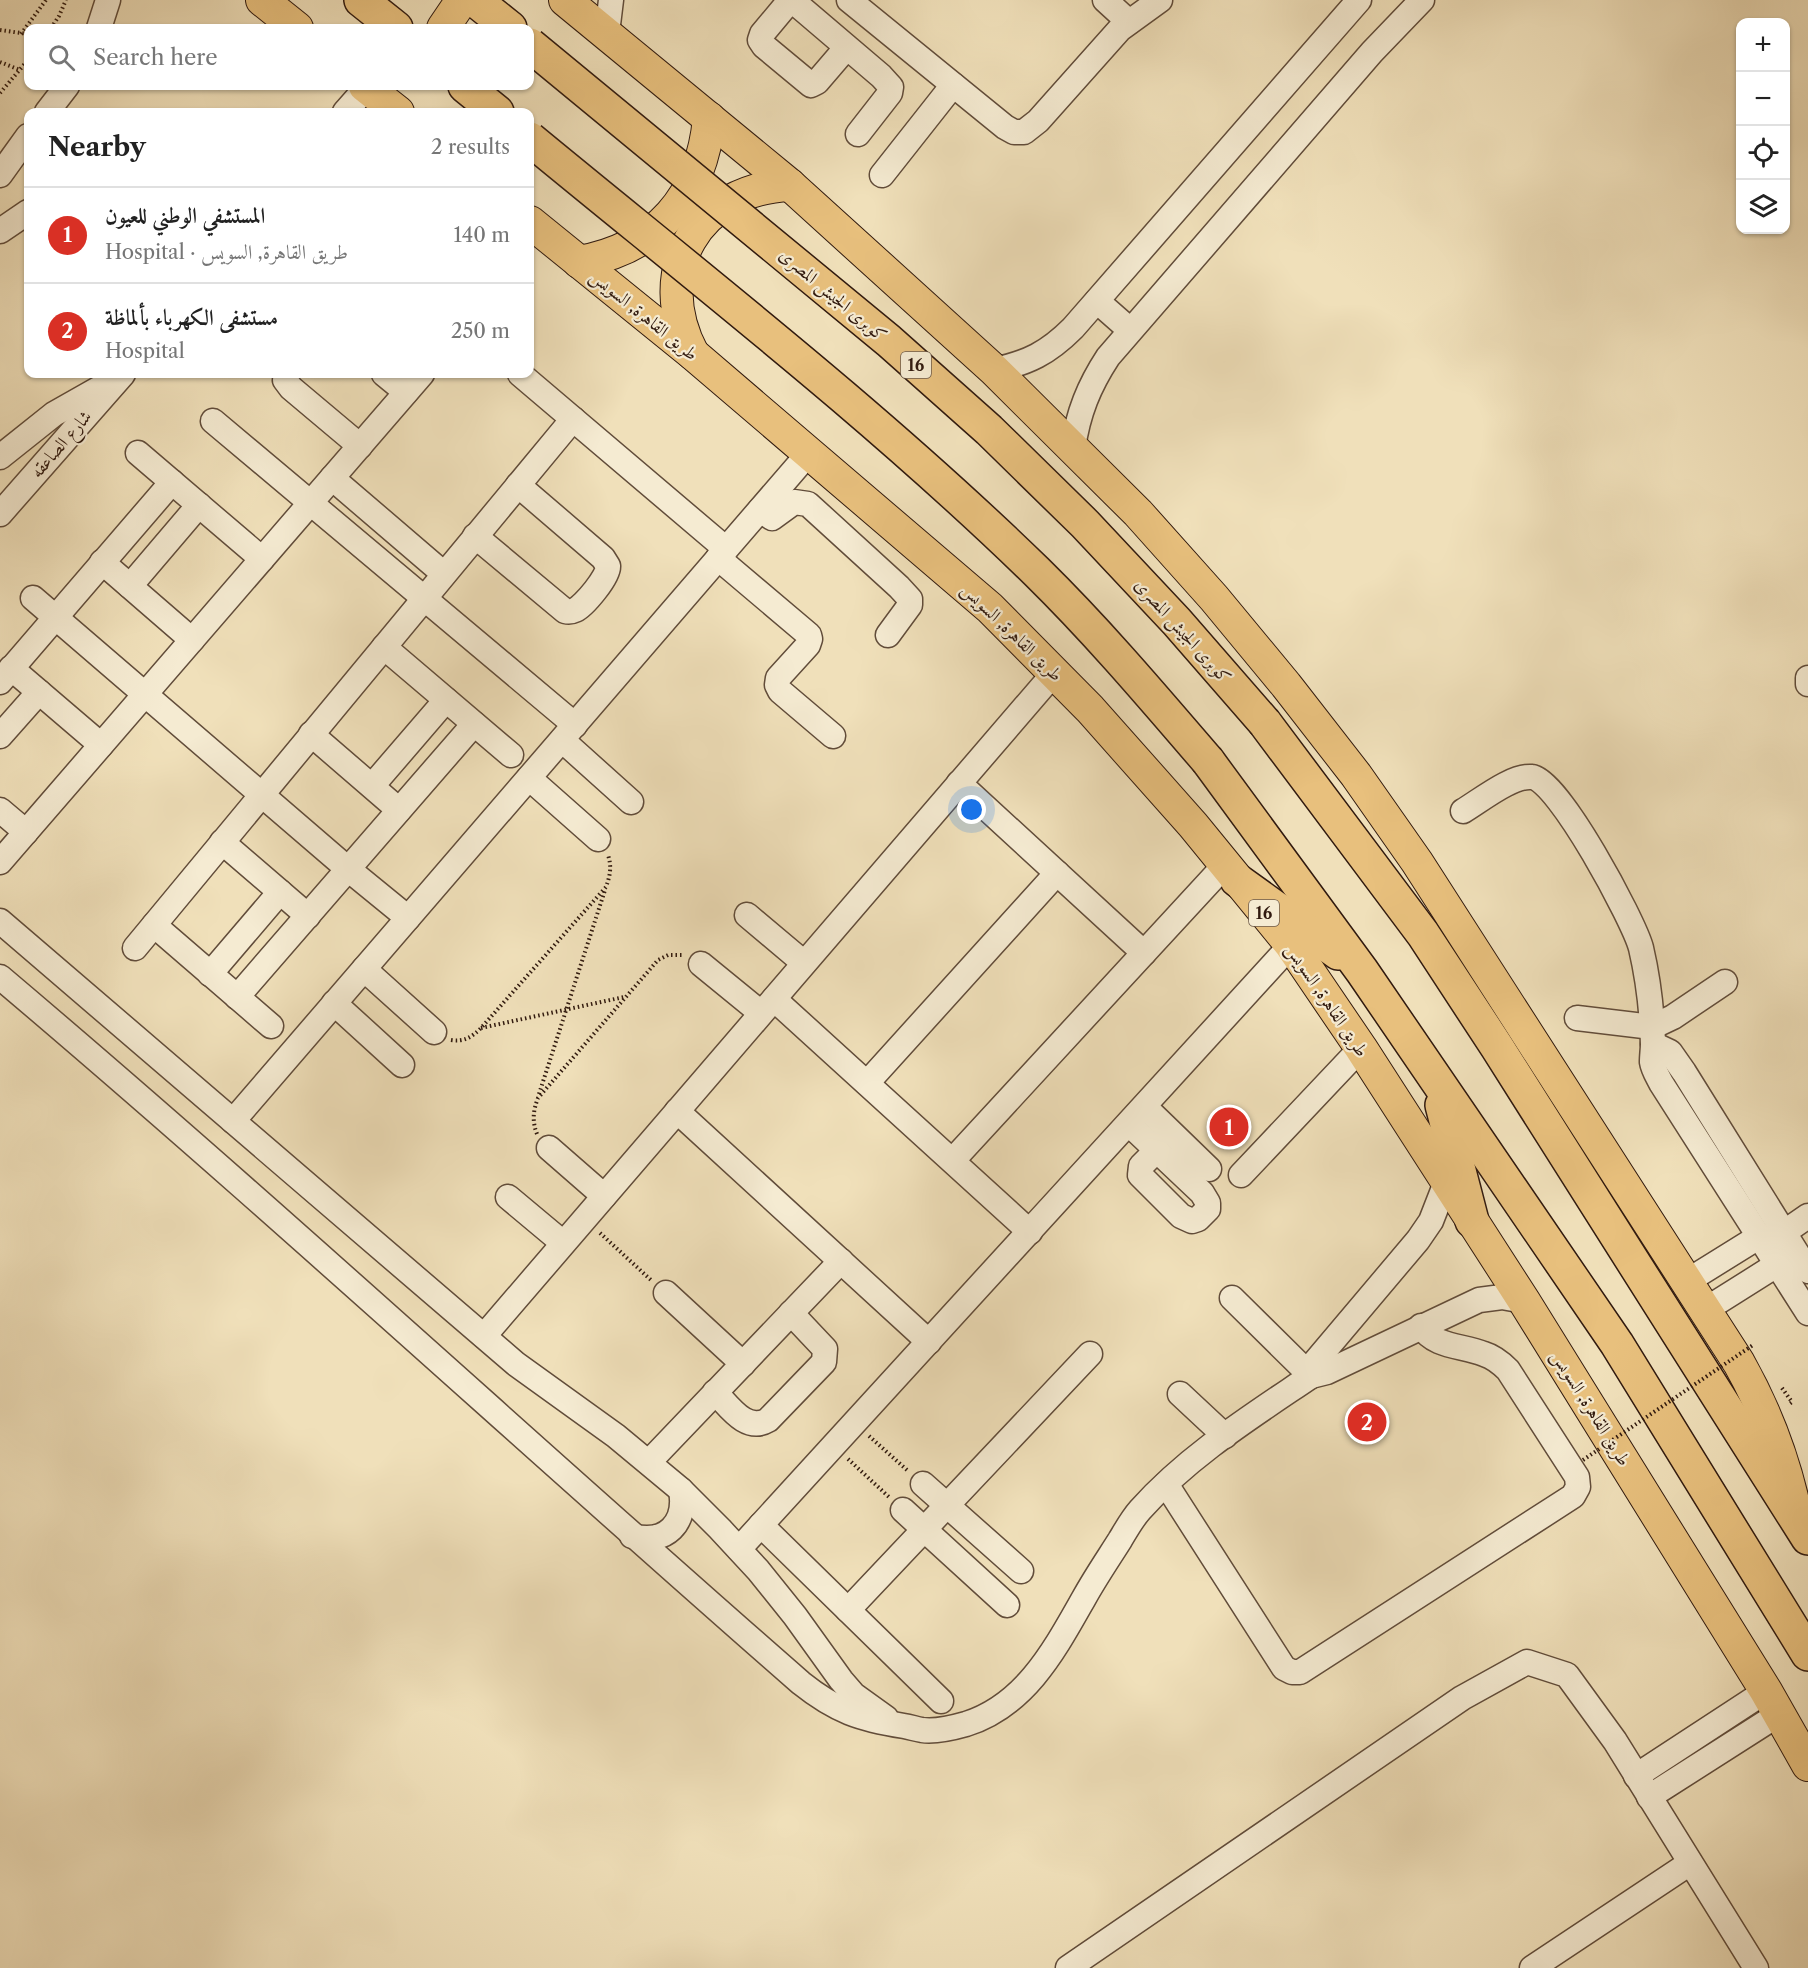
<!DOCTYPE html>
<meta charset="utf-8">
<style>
body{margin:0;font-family:"Libre Caslon Text",Amiri,serif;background:#f2f2f2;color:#222}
.controls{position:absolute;right:18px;top:18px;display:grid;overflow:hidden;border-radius:12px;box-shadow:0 2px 4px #0004}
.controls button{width:54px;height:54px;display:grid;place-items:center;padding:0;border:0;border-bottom:2px solid #e0e0e0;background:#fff;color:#222;font:30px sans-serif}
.you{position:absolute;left:972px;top:810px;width:21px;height:21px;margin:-15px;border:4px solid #fff;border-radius:50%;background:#1a73e8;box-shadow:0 0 0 9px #1a73e833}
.badge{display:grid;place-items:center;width:39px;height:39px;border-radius:50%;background:#d93025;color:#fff;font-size:20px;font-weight:700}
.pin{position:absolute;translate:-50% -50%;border:3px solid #fff;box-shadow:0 2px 6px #0006}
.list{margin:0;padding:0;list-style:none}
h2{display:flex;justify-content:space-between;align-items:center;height:78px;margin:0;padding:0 24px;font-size:26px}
h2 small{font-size:20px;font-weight:400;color:#767676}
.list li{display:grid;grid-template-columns:39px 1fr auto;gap:18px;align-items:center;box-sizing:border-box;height:96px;padding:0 24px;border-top:2px solid #e0e0e0}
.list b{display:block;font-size:22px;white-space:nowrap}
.list p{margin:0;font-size:20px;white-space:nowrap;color:#767676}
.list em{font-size:20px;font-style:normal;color:#767676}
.icon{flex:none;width:33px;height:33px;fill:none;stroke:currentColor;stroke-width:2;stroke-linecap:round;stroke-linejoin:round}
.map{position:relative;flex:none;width:1808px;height:1968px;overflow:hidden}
.search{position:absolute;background:#fff;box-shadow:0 2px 4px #0004;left:24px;top:24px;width:510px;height:66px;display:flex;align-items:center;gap:15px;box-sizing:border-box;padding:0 21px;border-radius:12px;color:#767676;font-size:22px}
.panel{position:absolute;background:#fff;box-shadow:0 2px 4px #0004;left:24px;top:108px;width:510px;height:270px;border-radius:12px}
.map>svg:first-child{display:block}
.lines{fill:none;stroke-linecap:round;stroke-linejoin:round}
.minor-casing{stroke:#614c3a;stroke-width:27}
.major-casing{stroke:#311a0f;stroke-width:34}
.highway-casing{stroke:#311a0f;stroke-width:36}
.path{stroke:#311a0f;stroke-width:4;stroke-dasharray:1.5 3;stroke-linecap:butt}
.minor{stroke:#f5ebd2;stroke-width:24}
.major{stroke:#e8c07d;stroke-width:32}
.highway{stroke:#e8c07d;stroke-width:33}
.highway-bridge-casing{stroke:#311a0f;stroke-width:36;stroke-linecap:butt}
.path-bridge{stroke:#311a0f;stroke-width:4;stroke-dasharray:1.5 3;stroke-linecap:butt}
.highway-bridge{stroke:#e8c07d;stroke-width:33}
.labels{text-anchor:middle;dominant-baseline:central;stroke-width:4.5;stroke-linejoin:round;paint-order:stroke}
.shield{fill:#f5ebd2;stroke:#6c594a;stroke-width:1.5}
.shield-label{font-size:16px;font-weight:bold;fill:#311a0f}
.street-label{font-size:18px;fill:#311a0f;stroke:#f5ebd2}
</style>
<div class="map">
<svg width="1808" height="1968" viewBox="0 0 1808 1968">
<rect width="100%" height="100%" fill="#f0e0ba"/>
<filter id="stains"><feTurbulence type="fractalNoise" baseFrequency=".00333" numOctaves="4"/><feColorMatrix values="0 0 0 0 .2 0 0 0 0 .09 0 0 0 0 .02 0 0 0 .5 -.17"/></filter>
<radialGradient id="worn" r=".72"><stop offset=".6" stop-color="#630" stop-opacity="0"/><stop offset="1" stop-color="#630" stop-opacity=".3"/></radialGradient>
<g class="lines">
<defs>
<g id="minor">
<polyline points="849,0 1005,127 1014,132 1024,132 1038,121 1120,29 1160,0"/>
<polyline points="1105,0 1129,22"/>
<polyline points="99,28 108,0"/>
<polyline points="607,33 611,0"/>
<polyline points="847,47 817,82 811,85 764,46 760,40 762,34 787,4 793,1 881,76 891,87 890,93 858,134"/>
<polyline points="47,112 67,86"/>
<polyline points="345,112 367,87"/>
<polyline points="0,175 28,136"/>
<polyline points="882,175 953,85"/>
<polyline points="0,231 28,212"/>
<polyline points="1097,301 1130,330"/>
<path d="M994 370C1028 363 1048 353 1073 328L1359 0"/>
<polyline points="286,374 285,380 291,388 360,446"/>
<polyline points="384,374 406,392"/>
<polyline points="520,374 726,549"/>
<polyline points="213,421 575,725"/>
<path d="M1073 448C1078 413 1089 386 1108 357L1372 52 1422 0"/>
<polyline points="138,453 262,559"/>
<polyline points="0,457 54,414 107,384"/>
<polyline points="332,478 444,574"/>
<polyline points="760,510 772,518 794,502 808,504 899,587 910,599 910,605 888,635"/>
<polyline points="0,514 123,374"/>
<path d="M475 536 565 611C569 612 571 612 575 610 584 606 609 576 608 566L603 558 518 485"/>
<polyline points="718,558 809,635 810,639 808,645 778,678 777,685 780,691 833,736"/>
<polyline points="102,562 192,640"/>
<polyline points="130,586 199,505"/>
<polyline points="33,598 348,869 408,918"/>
<polyline points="384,647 511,755"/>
<polyline points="11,668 101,745"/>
<polyline points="1808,678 1808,684"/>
<polyline points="0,682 172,482"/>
<polyline points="311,734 399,810"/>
<polyline points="0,736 39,692"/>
<polyline points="562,740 631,802"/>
<polyline points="529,778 598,839"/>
<polyline points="959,783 1144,953"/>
<polyline points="372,786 446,700"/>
<polyline points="0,810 26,832"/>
<path d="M1463 811C1480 801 1512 775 1532 777 1558 779 1634 921 1641 948 1648 978 1652 1012 1653 1044 1653 1049 1652 1056 1652 1062 1653 1069 1658 1077 1661 1083L1808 1313"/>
<polyline points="222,842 308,916"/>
<polyline points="0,862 422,374"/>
<polyline points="747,915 804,963"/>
<polyline points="0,921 516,1364 616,1436 681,1490 720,1529 758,1570 795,1616 841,1680 854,1695 886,1718"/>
<polyline points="154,925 271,1026"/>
<polyline points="135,948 573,419"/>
<polyline points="701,964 761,1013"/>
<polyline points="364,969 434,1032"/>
<polyline points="210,974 280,892"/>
<path d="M0 977C272 1207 533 1449 801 1683 836 1711 860 1719 904 1726 910 1727 916 1729 922 1730 936 1732 952 1728 966 1724 1026 1705 1055 1649 1084 1598 1095 1578 1108 1559 1120 1540 1126 1530 1132 1519 1140 1510 1188 1456 1252 1416 1311 1376L1327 1372 1479 1300 1502 1297 1524 1301"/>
<polyline points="237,997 474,724"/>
<polyline points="774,999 1030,1232"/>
<polyline points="334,1003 402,1065"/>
<polyline points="1577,1018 1652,1027 1673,1017 1725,982"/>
<polyline points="1653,1044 1670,1052 1684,1072 1808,1271"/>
<polyline points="867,1083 1057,873"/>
<polyline points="1145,1107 1209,1169"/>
<polyline points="677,1111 929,1342"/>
<polyline points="233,1121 808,454"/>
<polyline points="1129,1124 1202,1193 1208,1203 1208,1209 1198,1219 1192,1221 1181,1216 1140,1175 1141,1166 1157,1150"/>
<polyline points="549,1148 604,1196"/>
<polyline points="953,1160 1225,865"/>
<polyline points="1241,1175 1361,1048"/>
<polyline points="508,1197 563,1243"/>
<polyline points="1770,1242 1808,1216"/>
<polyline points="1686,1282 1760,1236"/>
<polyline points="666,1293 743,1364"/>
<polyline points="1232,1298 1311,1376"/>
<polyline points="1705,1310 1778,1264"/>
<polyline points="484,1336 1055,672"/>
<polyline points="1311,1376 1311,1371 1315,1362 1418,1240 1431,1221 1447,1180"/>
<path d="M715 1392C729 1406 746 1433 768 1420L824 1362 825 1349 791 1313"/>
<polyline points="1180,1394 1225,1436"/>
<polyline points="649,1462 841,1261"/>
<polyline points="923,1484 1021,1571"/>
<path d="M1166 1484 1284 1668 1292 1672H1300L1573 1496 1578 1487 1577 1477 1508 1370C1501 1363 1494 1357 1484 1354 1462 1345 1435 1348 1421 1326"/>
<polyline points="903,1510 1007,1605"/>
<polyline points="761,1525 941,1701"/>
<path d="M632 1536C666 1545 687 1523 681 1490"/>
<polyline points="739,1549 1291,945"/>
<polyline points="848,1610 1090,1354"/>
<polyline points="1636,1776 1766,1691"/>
<polyline points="1649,1797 1779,1714"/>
<polyline points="1068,1968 1462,1698 1527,1662 1567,1675 1615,1741 1756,1968"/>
<polyline points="1532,1968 1690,1863"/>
</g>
<g id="major">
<polyline points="262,0 297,28"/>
<path d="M565 0 790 185 994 370 1138 513 1214 598 1286 685 1356 775 1417 862 1739 1363C1766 1411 1785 1461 1796 1515"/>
<polyline points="443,28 462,0"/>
<polyline points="365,86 398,112"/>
<polyline points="530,222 693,354 990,608 1090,709 1193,825 1291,945 1361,1048 1524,1301 1766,1691 1808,1765"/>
<path d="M579 262C657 248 702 197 709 118"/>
<path d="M693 354C649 271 697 189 790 185"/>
</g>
<g id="highway">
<polyline points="361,0 396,28"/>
<polyline points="475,0 510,28"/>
<polyline points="465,86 497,112"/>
<polyline points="1265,723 1423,934 1497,1047 1808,1538"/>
<polyline points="1208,761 1362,971 1617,1344 1808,1654"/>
<polyline points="1237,880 1338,953"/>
<polyline points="1442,1105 1472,1221"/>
</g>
</defs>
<use href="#minor" class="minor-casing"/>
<use href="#major" class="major-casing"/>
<use href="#highway" class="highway-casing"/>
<g class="path">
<polyline points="51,28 59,16 66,0"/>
<polyline points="0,30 28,34"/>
<polyline points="21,34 46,0"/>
<polyline points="0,62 20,70"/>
<polyline points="0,93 28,60"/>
<polyline points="481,1028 624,997"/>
<path d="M451 1040C464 1042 472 1037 481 1028L606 887C610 876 612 867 608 855"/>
<polyline points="539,1094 605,890"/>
<path d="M537 1134C532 1121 533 1111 538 1098L658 960 668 955H683"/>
<polyline points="600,1233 652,1281"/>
<polyline points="1782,1388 1792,1402 1788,1405"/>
<polyline points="869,1436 908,1471"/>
<polyline points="848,1459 889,1497"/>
</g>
<use href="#minor" class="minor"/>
<use href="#major" class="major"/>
<use href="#highway" class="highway"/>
<defs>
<g id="highway-bridge">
<polyline points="530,45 889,341 989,430 1085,524 1177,622 1265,723"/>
<path d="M530 139C701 280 878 417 1037 572 1098 632 1153 697 1208 761"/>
</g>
</defs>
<use href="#highway-bridge" class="highway-bridge-casing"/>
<polyline class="path-bridge" points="1583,1460 1753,1345"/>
<use href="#highway-bridge" class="highway-bridge"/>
</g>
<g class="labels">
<g class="shield">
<rect x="901" y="352" width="30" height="26" rx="4.5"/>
<rect x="1249" y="900" width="30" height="26" rx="4.5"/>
</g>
<g class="shield-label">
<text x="916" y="365">16</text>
<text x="1264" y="913">16</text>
</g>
<g class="street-label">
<text transform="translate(833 295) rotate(40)">كوبرى الجيش المصرى</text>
<text transform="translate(644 315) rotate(39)">طريق القاهرة, السويس</text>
<text transform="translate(61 444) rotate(-49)">شارع الصاعقه</text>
<text transform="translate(1183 631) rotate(48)">كوبرى الجيش المصرى</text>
<text transform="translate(1012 632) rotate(44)">طريق القاهرة, السويس</text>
<text transform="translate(1327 1000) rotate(56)">طريق القاهرة, السويس</text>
<text transform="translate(1591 1408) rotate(58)">طريق القاهرة, السويس</text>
</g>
</g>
<rect width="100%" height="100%" filter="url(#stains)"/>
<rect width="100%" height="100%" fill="url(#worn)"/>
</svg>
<div class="controls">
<button>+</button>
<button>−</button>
<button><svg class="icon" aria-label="locate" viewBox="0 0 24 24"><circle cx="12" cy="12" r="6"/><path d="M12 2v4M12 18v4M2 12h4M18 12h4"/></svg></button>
<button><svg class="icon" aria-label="layers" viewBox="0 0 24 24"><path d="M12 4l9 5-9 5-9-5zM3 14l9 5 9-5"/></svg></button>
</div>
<div class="you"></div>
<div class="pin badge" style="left:1229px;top:1127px">1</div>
<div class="pin badge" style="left:1367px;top:1422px">2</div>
<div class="search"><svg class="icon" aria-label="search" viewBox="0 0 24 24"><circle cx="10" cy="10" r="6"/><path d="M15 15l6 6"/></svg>Search here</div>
<section class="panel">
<h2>Nearby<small>2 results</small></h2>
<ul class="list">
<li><span class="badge">1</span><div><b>المستشفي الوطني للعيون</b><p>Hospital · طريق القاهرة, السويس</p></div><em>140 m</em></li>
<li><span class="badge">2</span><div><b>مستشفى الكهرباء بألماظة</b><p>Hospital</p></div><em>250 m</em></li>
</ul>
</section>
</div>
